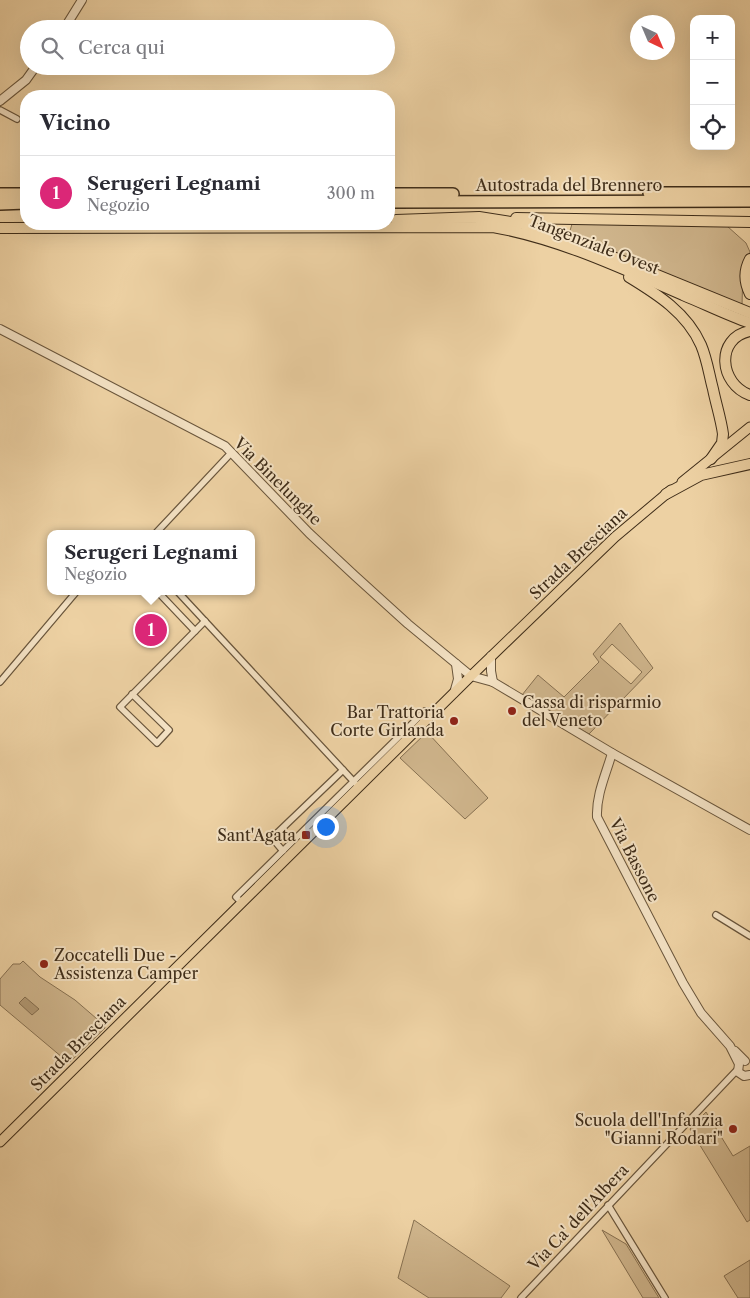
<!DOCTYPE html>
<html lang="it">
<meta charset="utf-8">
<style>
body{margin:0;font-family:"Libre Caslon Text",serif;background:#f7f7f7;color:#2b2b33}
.controls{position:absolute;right:15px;top:15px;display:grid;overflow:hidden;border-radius:10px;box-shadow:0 5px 20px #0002}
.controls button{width:45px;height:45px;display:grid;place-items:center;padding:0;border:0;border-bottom:1px solid #e1e1e2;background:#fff;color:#2b2b33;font:25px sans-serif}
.compass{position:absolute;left:630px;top:15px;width:45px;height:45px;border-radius:50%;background:#fff;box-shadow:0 5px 20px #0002;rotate:136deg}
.you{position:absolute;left:325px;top:826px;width:18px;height:18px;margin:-12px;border:4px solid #fff;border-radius:50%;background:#1a73e8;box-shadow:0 0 0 8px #1a73e833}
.badge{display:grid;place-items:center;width:32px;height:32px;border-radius:50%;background:#db2777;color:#fff;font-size:16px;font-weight:700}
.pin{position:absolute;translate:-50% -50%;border:2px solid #fff;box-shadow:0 1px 5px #0006}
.popup{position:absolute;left:47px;top:530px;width:208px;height:65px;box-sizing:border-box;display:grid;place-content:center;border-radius:10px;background:#fff;filter:drop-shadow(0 1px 4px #0005);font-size:16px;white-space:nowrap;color:#7c7c81}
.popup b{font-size:19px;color:#2b2b33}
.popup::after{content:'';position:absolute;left:50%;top:100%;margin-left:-10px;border:10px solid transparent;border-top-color:#fff}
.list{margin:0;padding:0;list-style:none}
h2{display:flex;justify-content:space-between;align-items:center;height:65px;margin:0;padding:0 20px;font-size:21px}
h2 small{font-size:16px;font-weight:400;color:#7c7c81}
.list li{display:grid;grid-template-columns:32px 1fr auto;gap:15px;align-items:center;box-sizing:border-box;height:75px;padding:0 20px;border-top:1px solid #e1e1e2}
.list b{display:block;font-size:19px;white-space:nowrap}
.list p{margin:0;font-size:16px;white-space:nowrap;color:#7c7c81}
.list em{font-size:16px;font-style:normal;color:#7c7c81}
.icon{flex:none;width:28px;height:28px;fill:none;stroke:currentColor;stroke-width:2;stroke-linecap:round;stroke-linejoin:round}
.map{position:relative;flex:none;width:750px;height:1298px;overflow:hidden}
.search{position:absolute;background:#fff;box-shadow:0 5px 20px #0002;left:20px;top:20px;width:375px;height:55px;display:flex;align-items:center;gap:12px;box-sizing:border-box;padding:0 18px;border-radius:28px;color:#7c7c81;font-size:19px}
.panel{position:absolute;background:#fff;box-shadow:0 5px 20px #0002;left:20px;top:90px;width:375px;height:140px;border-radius:20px}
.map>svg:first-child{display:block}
.green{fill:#cfb58c;stroke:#877152;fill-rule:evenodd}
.water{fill:#b29974;stroke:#846e50}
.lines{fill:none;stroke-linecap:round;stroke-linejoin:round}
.minor-casing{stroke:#6a563c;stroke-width:8}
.tertiary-casing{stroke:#6a563c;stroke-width:10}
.primary-casing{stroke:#3f2d19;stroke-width:11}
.trunk-casing{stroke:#3f2d19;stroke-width:12}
.motorway-casing{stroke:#3f2d19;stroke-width:14}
.minor{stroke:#f3e1c3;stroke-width:5.5}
.tertiary{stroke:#f3e1c3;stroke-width:8}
.primary{stroke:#edd1a3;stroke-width:9}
.trunk{stroke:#edd1a3;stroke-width:10}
.motorway{stroke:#edd1a3;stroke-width:11}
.poi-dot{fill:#8f2418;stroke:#f3e1c3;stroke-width:2}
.labels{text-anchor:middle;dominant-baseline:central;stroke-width:4;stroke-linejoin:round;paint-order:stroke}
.street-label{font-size:16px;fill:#3f2d19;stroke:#f3e1c3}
.poi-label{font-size:16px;fill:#3f2d19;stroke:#f3e1c3;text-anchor:end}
</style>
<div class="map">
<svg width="750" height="1298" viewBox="0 0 750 1298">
<rect width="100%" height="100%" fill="#edd1a3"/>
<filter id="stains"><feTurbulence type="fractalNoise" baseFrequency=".004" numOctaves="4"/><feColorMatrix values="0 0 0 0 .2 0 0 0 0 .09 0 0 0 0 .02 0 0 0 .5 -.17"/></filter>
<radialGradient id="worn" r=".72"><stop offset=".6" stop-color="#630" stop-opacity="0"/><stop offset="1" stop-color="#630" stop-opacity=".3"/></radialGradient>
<g class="green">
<polygon points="572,224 727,226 746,243 750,252 743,266 742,306 569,234"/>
<path d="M620 623 653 668 589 734 522 695 538 675 564 697 599 662 593 654ZM612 644 642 672 631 684 600 657Z"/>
<polygon points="427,732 488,798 465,819 400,758"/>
<polygon points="23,961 40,977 75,1000 104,1025 105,1028 69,1063 0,1005 0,979 13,964 20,964"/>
<polygon points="706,1112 733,1156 750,1146 750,1220 747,1222 690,1129"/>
<polygon points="414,1220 510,1286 501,1298 429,1298 398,1278"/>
<polygon points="602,1230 626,1244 659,1298 643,1298"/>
<polygon points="750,1260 750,1298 738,1298 724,1276"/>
</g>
<polygon class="water" points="25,997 39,1009 32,1015 19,1003"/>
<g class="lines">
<defs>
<g id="minor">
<polyline points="0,110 17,119"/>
<polyline points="155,534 232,452"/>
<polyline points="157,591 195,631"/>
<polyline points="177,591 356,784"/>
<polyline points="0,682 77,591"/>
<polyline points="132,694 169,730 157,743 120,707 205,621"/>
<polyline points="283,851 272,838 343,770"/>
<polyline points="242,903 236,897 425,711 436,711"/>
<polyline points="716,915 750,936"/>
<polyline points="608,1205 665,1298"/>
<polyline points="521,1298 738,1069"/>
</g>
<g id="tertiary">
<polyline points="64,29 82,0"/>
<polyline points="0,101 26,80 36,66"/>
<polyline points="0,329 225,446 309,533 354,575 408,624 471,676 493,682 612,753 750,830"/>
<polyline points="491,656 491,671 493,682"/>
<polyline points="454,693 458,679 456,664"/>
<path d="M612 753C606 774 596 795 597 817L683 983 701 1013 730 1046 739 1064 738 1072 744 1076 750 1075"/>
<polyline points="735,1051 745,1061"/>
</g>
<g id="primary">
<polyline points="682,482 750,427"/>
<polyline points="0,1142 471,676 615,537 671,490"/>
</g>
<g id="trunk">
<polyline points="516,218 750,222"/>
<polyline points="396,220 479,217 523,224 586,246 750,313"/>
<path d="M0 228 493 227C560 239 621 268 683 295 705 304 727 315 750 323"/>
<path d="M750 259C744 270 744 282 750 294"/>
<path d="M629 277C657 294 687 313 701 345 707 359 709 374 713 389 716 404 721 419 723 434L722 443 711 459"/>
<path d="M750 331C715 338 719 384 750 395"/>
<polyline points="666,494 701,475 750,464"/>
</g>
<g id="motorway">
<polyline points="649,193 750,193"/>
<polyline points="0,194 26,194"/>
<polyline points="389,194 453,194"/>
<polyline points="389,202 750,201"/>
<polyline points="0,204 26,203"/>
</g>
</defs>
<use href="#minor" class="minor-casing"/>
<use href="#tertiary" class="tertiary-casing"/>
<use href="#primary" class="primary-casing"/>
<use href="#trunk" class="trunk-casing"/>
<use href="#motorway" class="motorway-casing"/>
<use href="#minor" class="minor"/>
<use href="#tertiary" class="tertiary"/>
<use href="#primary" class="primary"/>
<use href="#trunk" class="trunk"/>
<use href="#motorway" class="motorway"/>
</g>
<g class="poi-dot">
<circle cx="512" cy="711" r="5"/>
<circle cx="454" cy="721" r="5"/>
<rect x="301" y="830" width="10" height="10" rx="2.5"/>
<circle cx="44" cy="964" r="5"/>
<circle cx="733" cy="1129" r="5"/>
</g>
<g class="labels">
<g class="street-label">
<text x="569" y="185">Autostrada del Brennero</text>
<text transform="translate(594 244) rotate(21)">Tangenziale Ovest</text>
<text transform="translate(278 481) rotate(45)">Via Binelunghe</text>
<text transform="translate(578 553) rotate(-43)">Strada Bresciana</text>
<text transform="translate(635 860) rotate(63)">Via Bassone</text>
<text transform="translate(78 1043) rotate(-45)">Strada Bresciana</text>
<text transform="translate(578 1217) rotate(-47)">Via Ca' dell'Albera</text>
</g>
<g class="poi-label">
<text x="522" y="702" text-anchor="start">Cassa di risparmio<tspan x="522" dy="18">del Veneto</tspan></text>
<text x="444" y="712">Bar Trattoria<tspan x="444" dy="18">Corte Girlanda</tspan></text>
<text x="296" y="835">Sant'Agata</text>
<text x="54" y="955" text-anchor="start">Zoccatelli Due -<tspan x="54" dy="18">Assistenza Camper</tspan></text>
<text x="723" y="1120">Scuola dell'Infanzia<tspan x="723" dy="18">"Gianni Rodari"</tspan></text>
</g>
</g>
<rect width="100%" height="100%" filter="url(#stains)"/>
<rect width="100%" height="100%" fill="url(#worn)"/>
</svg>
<div class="controls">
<button>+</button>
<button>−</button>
<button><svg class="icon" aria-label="locate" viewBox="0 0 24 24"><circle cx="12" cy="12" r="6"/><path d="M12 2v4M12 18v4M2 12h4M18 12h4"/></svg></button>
</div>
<svg class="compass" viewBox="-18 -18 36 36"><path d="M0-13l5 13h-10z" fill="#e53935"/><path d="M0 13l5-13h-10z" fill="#7c7c81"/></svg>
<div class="you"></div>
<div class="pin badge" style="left:151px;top:630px">1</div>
<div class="popup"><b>Serugeri Legnami</b>Negozio</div>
<div class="search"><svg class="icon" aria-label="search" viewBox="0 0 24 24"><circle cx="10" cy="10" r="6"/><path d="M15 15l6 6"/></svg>Cerca qui</div>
<section class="panel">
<h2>Vicino<small></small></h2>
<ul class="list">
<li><span class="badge">1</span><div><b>Serugeri Legnami</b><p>Negozio</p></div><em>300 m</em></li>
</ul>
</section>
</div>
